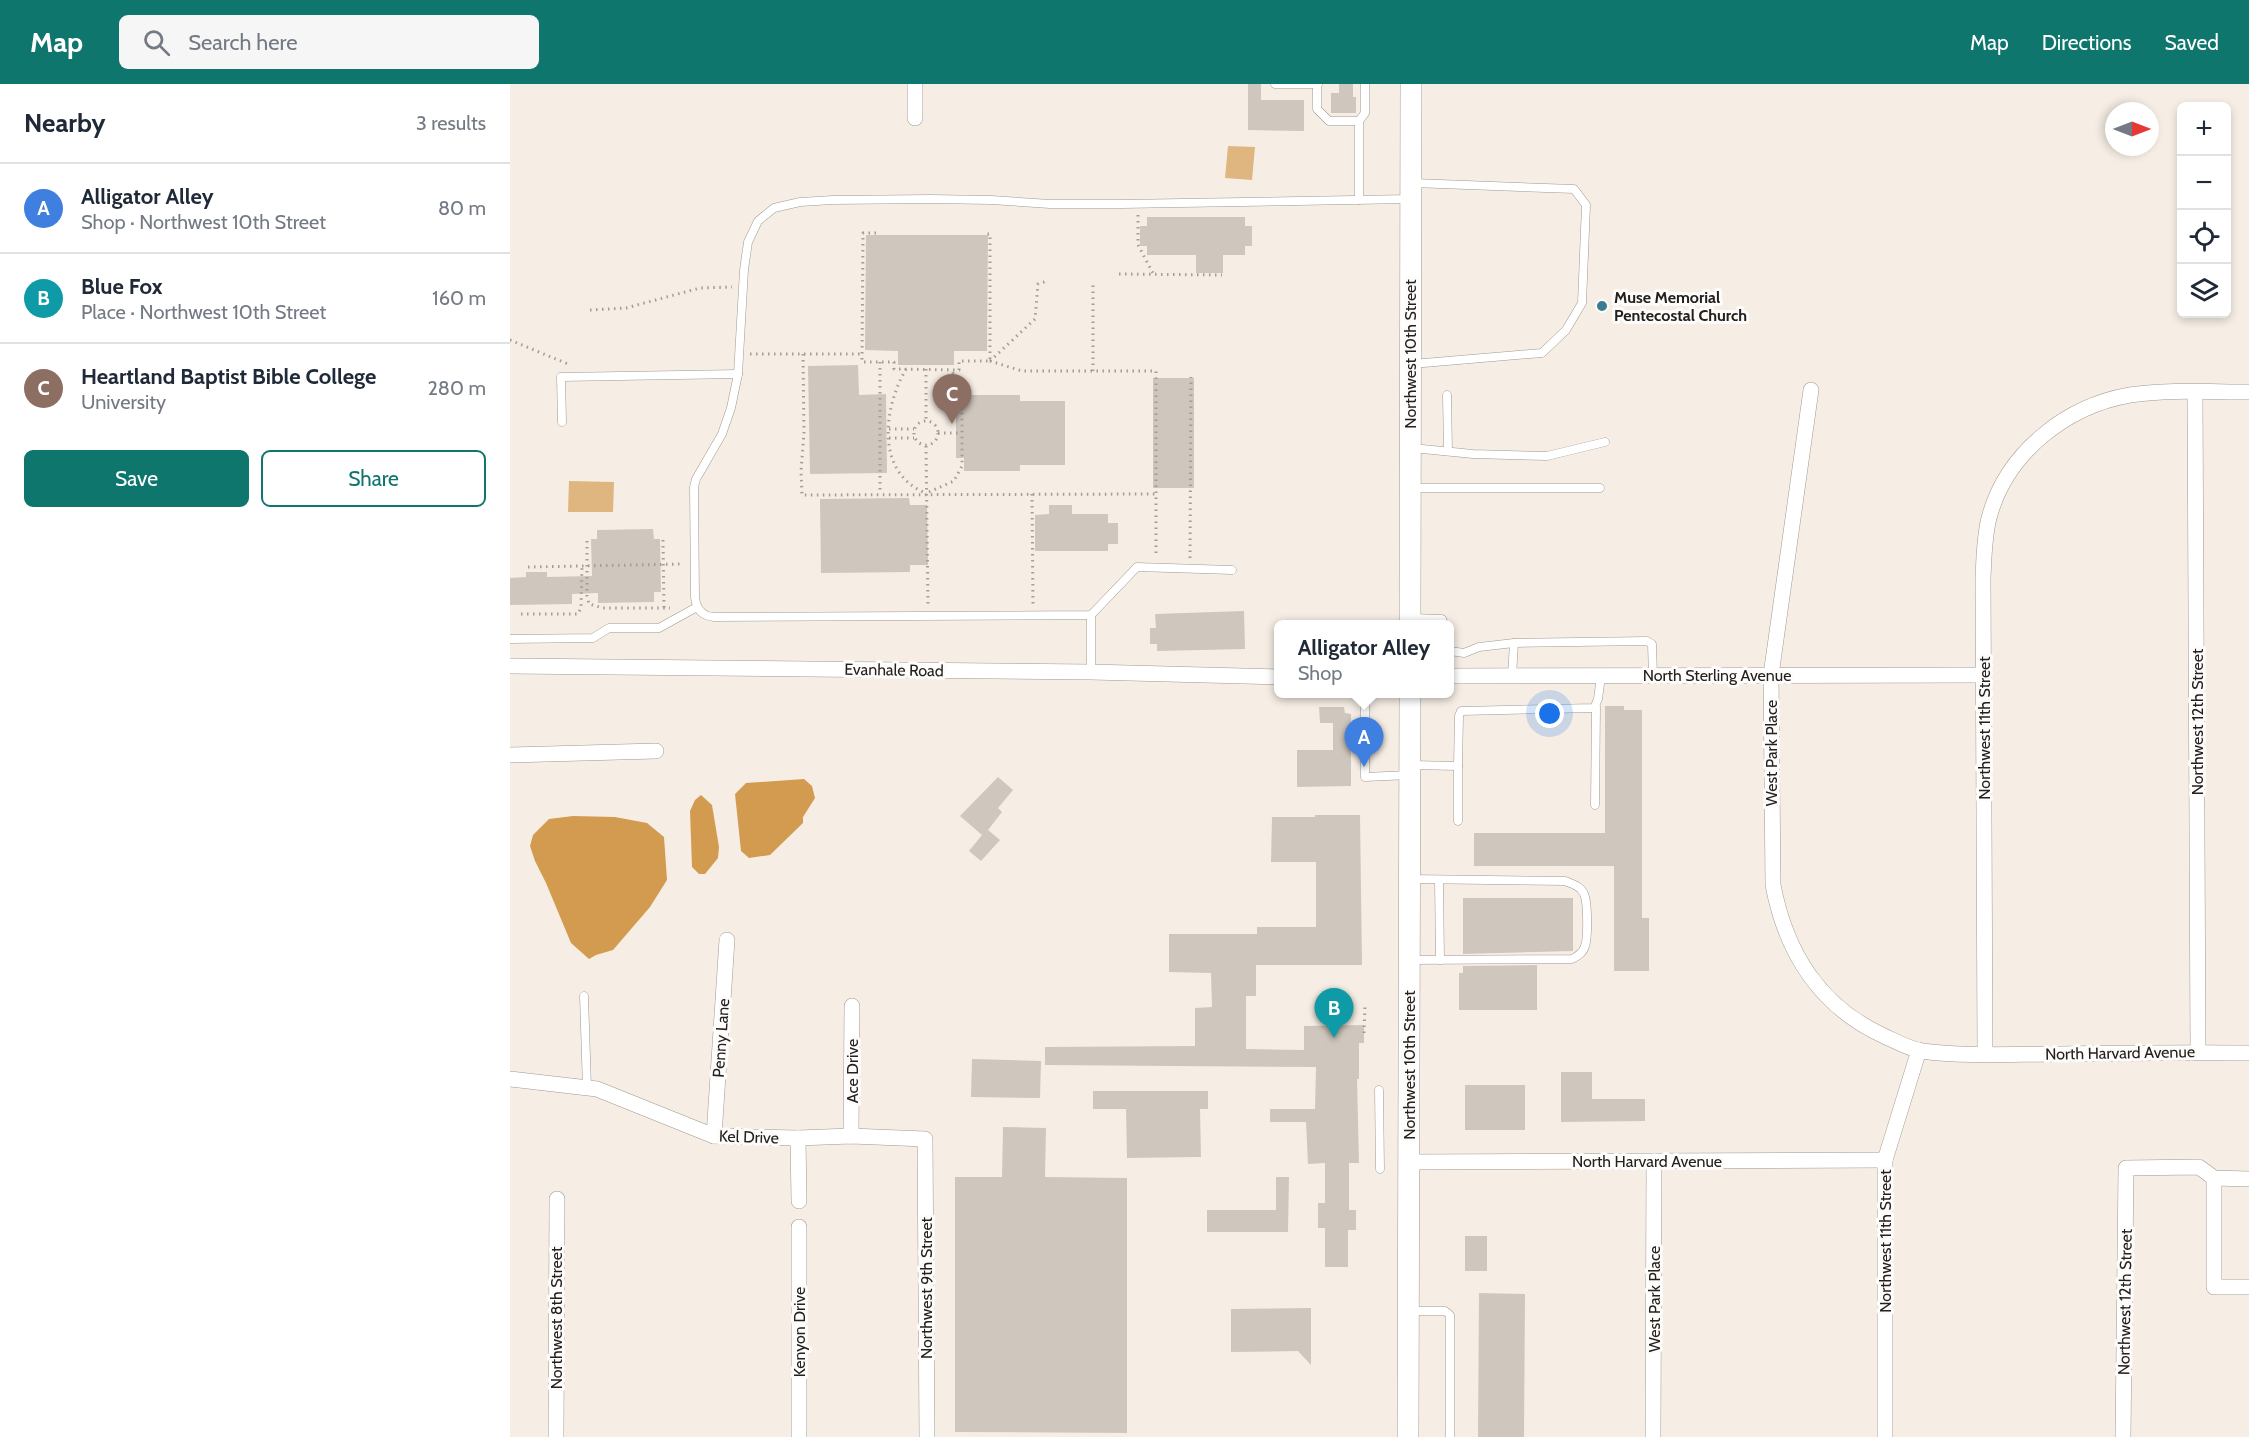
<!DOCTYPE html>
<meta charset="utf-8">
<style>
body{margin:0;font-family:Cabin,sans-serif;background:#f6f6f7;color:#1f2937}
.controls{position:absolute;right:18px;top:18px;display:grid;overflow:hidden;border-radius:9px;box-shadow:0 3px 9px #0003}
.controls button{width:54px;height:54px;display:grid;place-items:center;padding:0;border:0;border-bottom:2px solid #e0e1e3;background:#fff;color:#1f2937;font:30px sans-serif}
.compass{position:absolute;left:1595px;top:18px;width:54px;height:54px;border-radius:50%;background:#fff;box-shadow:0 3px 9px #0003;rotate:90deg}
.you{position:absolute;left:1040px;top:630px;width:21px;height:21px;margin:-15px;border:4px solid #fff;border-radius:50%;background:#1a73e8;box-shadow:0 0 0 9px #1a73e833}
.badge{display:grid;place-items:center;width:39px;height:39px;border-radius:50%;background:#0f766e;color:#fff;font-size:20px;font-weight:700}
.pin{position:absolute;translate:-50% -50px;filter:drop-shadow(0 2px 3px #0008)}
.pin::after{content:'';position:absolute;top:32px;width:21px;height:18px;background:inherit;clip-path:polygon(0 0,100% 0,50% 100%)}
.popup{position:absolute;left:764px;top:536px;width:180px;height:78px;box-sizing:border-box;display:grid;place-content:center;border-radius:9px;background:#fff;filter:drop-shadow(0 2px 4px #0005);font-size:20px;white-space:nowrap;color:#747a83}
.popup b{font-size:22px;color:#1f2937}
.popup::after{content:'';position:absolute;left:50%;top:100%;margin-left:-12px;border:12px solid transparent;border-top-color:#fff}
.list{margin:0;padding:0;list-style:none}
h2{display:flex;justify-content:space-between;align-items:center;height:78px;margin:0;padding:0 24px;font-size:26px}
h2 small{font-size:20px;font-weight:400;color:#747a83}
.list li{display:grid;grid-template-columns:39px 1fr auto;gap:18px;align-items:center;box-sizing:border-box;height:90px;padding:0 24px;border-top:2px solid #e0e1e3}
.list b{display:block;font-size:22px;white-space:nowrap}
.list p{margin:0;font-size:20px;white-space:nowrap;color:#747a83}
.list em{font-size:20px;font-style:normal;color:#747a83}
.actions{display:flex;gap:12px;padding:18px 24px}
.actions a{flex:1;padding:14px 0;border:2px solid #0f766e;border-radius:9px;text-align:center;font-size:21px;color:#0f766e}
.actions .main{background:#0f766e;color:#fff}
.icon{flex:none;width:33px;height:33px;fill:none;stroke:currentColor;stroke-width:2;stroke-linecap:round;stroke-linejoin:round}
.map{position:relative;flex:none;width:1739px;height:1353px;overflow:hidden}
header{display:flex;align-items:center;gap:36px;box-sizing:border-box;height:84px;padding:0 30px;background:#0f766e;color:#fff}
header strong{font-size:28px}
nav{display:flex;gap:33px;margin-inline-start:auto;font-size:21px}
.search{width:420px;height:54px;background:#f6f6f7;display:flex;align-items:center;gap:15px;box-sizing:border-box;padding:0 21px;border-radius:9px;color:#747a83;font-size:22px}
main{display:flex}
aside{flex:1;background:#fff}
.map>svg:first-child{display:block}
.green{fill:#dfb580}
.water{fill:#d39b50}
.building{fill:#cfc7be}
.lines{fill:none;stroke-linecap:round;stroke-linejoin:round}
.lane-casing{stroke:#a09990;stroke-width:9}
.street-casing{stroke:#a09990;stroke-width:16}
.secondary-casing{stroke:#a09990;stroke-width:22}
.path{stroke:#a39d96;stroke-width:3;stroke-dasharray:1.5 4.5;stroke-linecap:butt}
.lane{stroke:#fff;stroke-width:8}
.street{stroke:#fff;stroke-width:15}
.secondary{stroke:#fff;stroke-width:21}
.poi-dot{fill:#3c7b90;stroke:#fefcfb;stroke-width:2}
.labels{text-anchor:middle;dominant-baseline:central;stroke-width:6;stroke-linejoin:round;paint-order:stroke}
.poi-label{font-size:16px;font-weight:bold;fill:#23201d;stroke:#fefcfb;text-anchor:start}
.street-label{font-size:16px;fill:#23201d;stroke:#fefcfb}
</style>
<header>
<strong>Map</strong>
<div class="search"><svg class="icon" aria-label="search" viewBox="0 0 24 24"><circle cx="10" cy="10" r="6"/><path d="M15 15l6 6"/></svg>Search here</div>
<nav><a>Map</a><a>Directions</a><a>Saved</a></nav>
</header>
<main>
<aside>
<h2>Nearby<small>3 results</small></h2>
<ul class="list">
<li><span class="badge" style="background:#3f7fe0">A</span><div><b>Alligator Alley</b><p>Shop · Northwest 10th Street</p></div><em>80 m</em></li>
<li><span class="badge" style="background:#0f9aa8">B</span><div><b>Blue Fox</b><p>Place · Northwest 10th Street</p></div><em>160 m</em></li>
<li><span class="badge" style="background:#8d6e63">C</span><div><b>Heartland Baptist Bible College</b><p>University</p></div><em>280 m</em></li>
</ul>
<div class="actions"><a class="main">Save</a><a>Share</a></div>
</aside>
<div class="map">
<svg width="1739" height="1353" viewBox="0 0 1739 1353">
<rect width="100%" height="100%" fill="#f6eee5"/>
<g class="green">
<polygon points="718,62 745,63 742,96 715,94"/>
<polygon points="59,397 104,398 103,428 58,428"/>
</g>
<g class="water">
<polygon points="294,695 302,702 305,714 293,733 293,739 260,771 239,774 231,767 225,710 236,699"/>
<polygon points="191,711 202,721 209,763 208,774 195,790 189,790 182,783 180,727 185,716"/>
<polygon points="63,732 105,733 137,739 154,753 157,796 140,823 103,866 86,871 79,875 61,859 36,799 25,777 20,762 23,751 39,735"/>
</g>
<g class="building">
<polygon points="738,0 751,0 751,16 794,16 794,47 738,46"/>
<polygon points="829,0 843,0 843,13 846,13 846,29 821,29 821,9 829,9"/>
<polygon points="637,133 735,133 735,142 742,142 742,162 735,162 735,171 713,171 713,189 686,189 686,171 637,171 637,162 630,162 630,142 637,142"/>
<polygon points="356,151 478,151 477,267 444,267 444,281 388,281 388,267 355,266"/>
<polygon points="348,281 349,311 376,310 377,389 300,390 298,282"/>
<rect x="643" y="294" width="41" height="110"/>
<polygon points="454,311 510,311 510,317 555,317 555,381 510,381 510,387 454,387 454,374 446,374 446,324 454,324"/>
<polygon points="399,414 400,421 417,421 418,481 400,481 400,488 311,489 310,415"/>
<polygon points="539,421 562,421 562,430 598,430 598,439 608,439 608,460 598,460 598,467 525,467 525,431 539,430"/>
<polygon points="143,445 144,455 150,455 151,508 144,508 144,518 88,519 88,509 62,510 62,520 0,521 0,494 16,493 16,488 37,488 37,493 82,492 81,455 87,455 87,446"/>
<polygon points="734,527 735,565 647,567 647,560 640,560 640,544 646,544 645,530"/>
<polygon points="1095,622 1114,622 1114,626 1132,626 1132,834 1139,834 1139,887 1104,887 1104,782 964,782 964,749 1095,749"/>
<polygon points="809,623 834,623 835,629 841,630 841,702 787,703 787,666 823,666 823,639 810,639"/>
<polygon points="488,693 503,706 488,724 492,728 478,746 490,756 471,777 459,767 472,751 450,732"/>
<polygon points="805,731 850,731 852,881 746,881 746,912 736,912 736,965 794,966 794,942 854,941 854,959 849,959 849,995 847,995 849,1079 839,1079 839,1126 846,1126 846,1146 838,1146 838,1183 815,1183 815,1144 808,1144 808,1119 815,1119 815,1079 798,1080 796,1038 760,1038 760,1025 805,1025 806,983 535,981 535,963 685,962 685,924 702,923 701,889 659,888 659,850 747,850 747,843 806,843 806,778 761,778 762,733 805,733"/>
<polygon points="953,814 1063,814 1063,867 953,870"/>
<polygon points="1027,881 1027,926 949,926 949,889 953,889 953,882"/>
<polygon points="462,975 531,977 530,1014 461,1013"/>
<polygon points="1051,988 1082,988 1082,1015 1135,1015 1135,1037 1051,1038"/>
<rect x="955" y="1001" width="60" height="45"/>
<polygon points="583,1007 698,1007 698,1025 690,1025 691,1073 617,1074 616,1025 583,1025"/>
<polygon points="493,1043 536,1044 535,1093 617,1094 617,1349 445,1348 445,1093 492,1093"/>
<polygon points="766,1093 779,1093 778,1148 697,1148 697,1126 766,1126"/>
<rect x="955" y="1152" width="22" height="35"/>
<polygon points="969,1209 1015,1210 1014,1353 968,1353"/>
<polygon points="801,1224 801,1281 788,1267 721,1268 721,1225"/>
</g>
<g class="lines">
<defs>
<g id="lane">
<polyline points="765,0 808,0"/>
<polyline points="807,1 807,25 819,37 849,37"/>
<polyline points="849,116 849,37 855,29 855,0"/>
<polyline points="902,280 1032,269 1056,246 1072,219 1076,121 1064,105 903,99"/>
<polyline points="937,311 938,367"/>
<polyline points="52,338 51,293 228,290"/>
<polyline points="902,364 963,370 1037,372 1095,358"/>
<polyline points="903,404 1090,404"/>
<path d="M722 486 627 483 581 531 204 533C192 532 186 525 185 513L184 403 186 395 212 350 221 324 228 290 234 186 238 158 248 137 264 124 290 118 323 116 420 115 481 116 540 120H612L899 115"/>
<polyline points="901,534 932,535 934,540"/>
<polyline points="0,555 83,554 99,544 149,544 187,523"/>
<polyline points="940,567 954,569 969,563 1004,559"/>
<polyline points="581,588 581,531"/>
<polyline points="1002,592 1004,559 1137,557 1142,560 1143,592"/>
<polyline points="855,610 855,693 899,691"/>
<polyline points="902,681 948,682 949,632 951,627 1084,624 1088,615 1091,592"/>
<polyline points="948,682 948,737"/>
<polyline points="1085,721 1086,623"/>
<polyline points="929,796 930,876"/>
<path d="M901 876 1062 875C1068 872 1073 869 1075 862 1078 854 1078 818 1074 810 1071 802 1062 800 1055 797L901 795"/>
<polyline points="74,912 77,1004"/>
<polyline points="869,1006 870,1085"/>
<polyline points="901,1227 935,1227 940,1231 940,1353"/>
</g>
<g id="street">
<polyline points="405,0 405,34"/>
<path d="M1301 306 1261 591 1263 801C1276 869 1309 922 1374 952 1385 957 1399 965 1412 967 1456 973 1503 970 1548 970 1612 969 1675 968 1739 969"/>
<polyline points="1685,308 1688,968"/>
<polyline points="0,582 581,588 768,593"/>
<polyline points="940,592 1474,591"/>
<polyline points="0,671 146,667"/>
<path d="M1475 970 1473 494C1474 474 1474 454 1479 434 1496 369 1556 322 1620 311 1659 305 1700 308 1739 308"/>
<polyline points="0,995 87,1005 204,1052 288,1054 341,1052 415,1055 417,1353"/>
<polyline points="204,1052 217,856"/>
<polyline points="341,1052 342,922"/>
<polyline points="288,1054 289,1117"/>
<polyline points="899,1078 1375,1076"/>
<polyline points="1704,1094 1704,1203 1739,1203"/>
<polyline points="289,1143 289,1353"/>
<polyline points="46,1353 47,1115"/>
<polyline points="1143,1353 1144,1077"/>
<polyline points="1375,1353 1375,1076 1409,966"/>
<polyline points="1613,1353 1616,1084 1689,1083 1704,1094 1739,1095"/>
</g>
<g id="secondary">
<polyline points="900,540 901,0"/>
<polyline points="898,1353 900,610"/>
</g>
</defs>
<use href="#lane" class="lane-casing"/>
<use href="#street" class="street-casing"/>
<use href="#secondary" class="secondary-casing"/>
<g class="path">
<polyline points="628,131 628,161 644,191"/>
<polyline points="366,149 353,149 352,278 384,278 384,285 449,286 449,277 480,277 480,150 473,150"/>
<polyline points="609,190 712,191"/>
<polyline points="80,226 116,224 190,204 222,203"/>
<polyline points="0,256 58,280"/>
<polyline points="240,270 352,270"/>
<polyline points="293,270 294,349 291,387 292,411 646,410"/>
<polyline points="480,277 512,287 646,287 646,472"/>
<polyline points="480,277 525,235 528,200 537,197"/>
<polyline points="370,278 370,409"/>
<path d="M396 285C374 323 365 386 413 408"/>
<polyline points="416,285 416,337"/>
<polyline points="583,287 583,198"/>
<circle cx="416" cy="349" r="12"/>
<polyline points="379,345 404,345"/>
<polyline points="428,349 452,349"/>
<polyline points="379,354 404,354"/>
<polyline points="416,362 418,522"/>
<polyline points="419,408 444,397 452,382 452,316 442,286"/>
<polyline points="522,410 523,522"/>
<polyline points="153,456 154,524"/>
<polyline points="77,457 77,512 79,520 93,524 160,524"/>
<polyline points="680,474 681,293"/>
<polyline points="18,483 174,480"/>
<polyline points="11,530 68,530 71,524 72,482"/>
<polyline points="854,949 855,922"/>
</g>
<use href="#lane" class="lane"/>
<use href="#street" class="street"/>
<use href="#secondary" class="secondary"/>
</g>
<circle class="poi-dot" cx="1092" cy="222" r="6"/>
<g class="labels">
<g class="poi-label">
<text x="1104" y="213">Muse Memorial<tspan x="1104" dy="18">Pentecostal Church</tspan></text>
</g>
<g class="street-label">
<text transform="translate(900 270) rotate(-90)">Northwest 10th Street</text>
<text transform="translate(384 586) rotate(1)">Evanhale Road</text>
<text x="1207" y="591">North Sterling Avenue</text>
<text transform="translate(1687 638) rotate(-90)">Northwest 12th Street</text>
<text transform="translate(1474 644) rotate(-90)">Northwest 11th Street</text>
<text transform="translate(1261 669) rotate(-90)">West Park Place</text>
<text transform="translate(211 954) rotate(-86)">Penny Lane</text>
<text transform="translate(1610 969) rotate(-1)">North Harvard Avenue</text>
<text transform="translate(899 981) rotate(-90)">Northwest 10th Street</text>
<text transform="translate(342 987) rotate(-90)">Ace Drive</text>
<text transform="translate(239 1053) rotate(2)">Kel Drive</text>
<text x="1137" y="1077">North Harvard Avenue</text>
<text transform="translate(1375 1157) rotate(-90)">Northwest 11th Street</text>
<text transform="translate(416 1204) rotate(-90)">Northwest 9th Street</text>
<text transform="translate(1144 1215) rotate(-90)">West Park Place</text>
<text transform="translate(1615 1218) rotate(-89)">Northwest 12th Street</text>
<text transform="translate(46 1234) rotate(-90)">Northwest 8th Street</text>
<text transform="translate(289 1248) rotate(-90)">Kenyon Drive</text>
</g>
</g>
</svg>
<div class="controls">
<button>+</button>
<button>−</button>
<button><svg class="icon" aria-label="locate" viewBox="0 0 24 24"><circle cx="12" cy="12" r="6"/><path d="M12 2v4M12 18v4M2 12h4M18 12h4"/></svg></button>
<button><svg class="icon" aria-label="layers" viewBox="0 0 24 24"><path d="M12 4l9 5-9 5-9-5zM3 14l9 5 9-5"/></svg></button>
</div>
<svg class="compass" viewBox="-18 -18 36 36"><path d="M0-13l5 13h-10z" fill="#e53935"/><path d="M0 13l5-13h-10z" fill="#747a83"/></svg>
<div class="you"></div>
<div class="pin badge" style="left:854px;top:683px;background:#3f7fe0">A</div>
<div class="popup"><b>Alligator Alley</b>Shop</div>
<div class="pin badge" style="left:824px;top:954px;background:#0f9aa8">B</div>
<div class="pin badge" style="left:442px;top:340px;background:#8d6e63">C</div>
</div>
</main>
